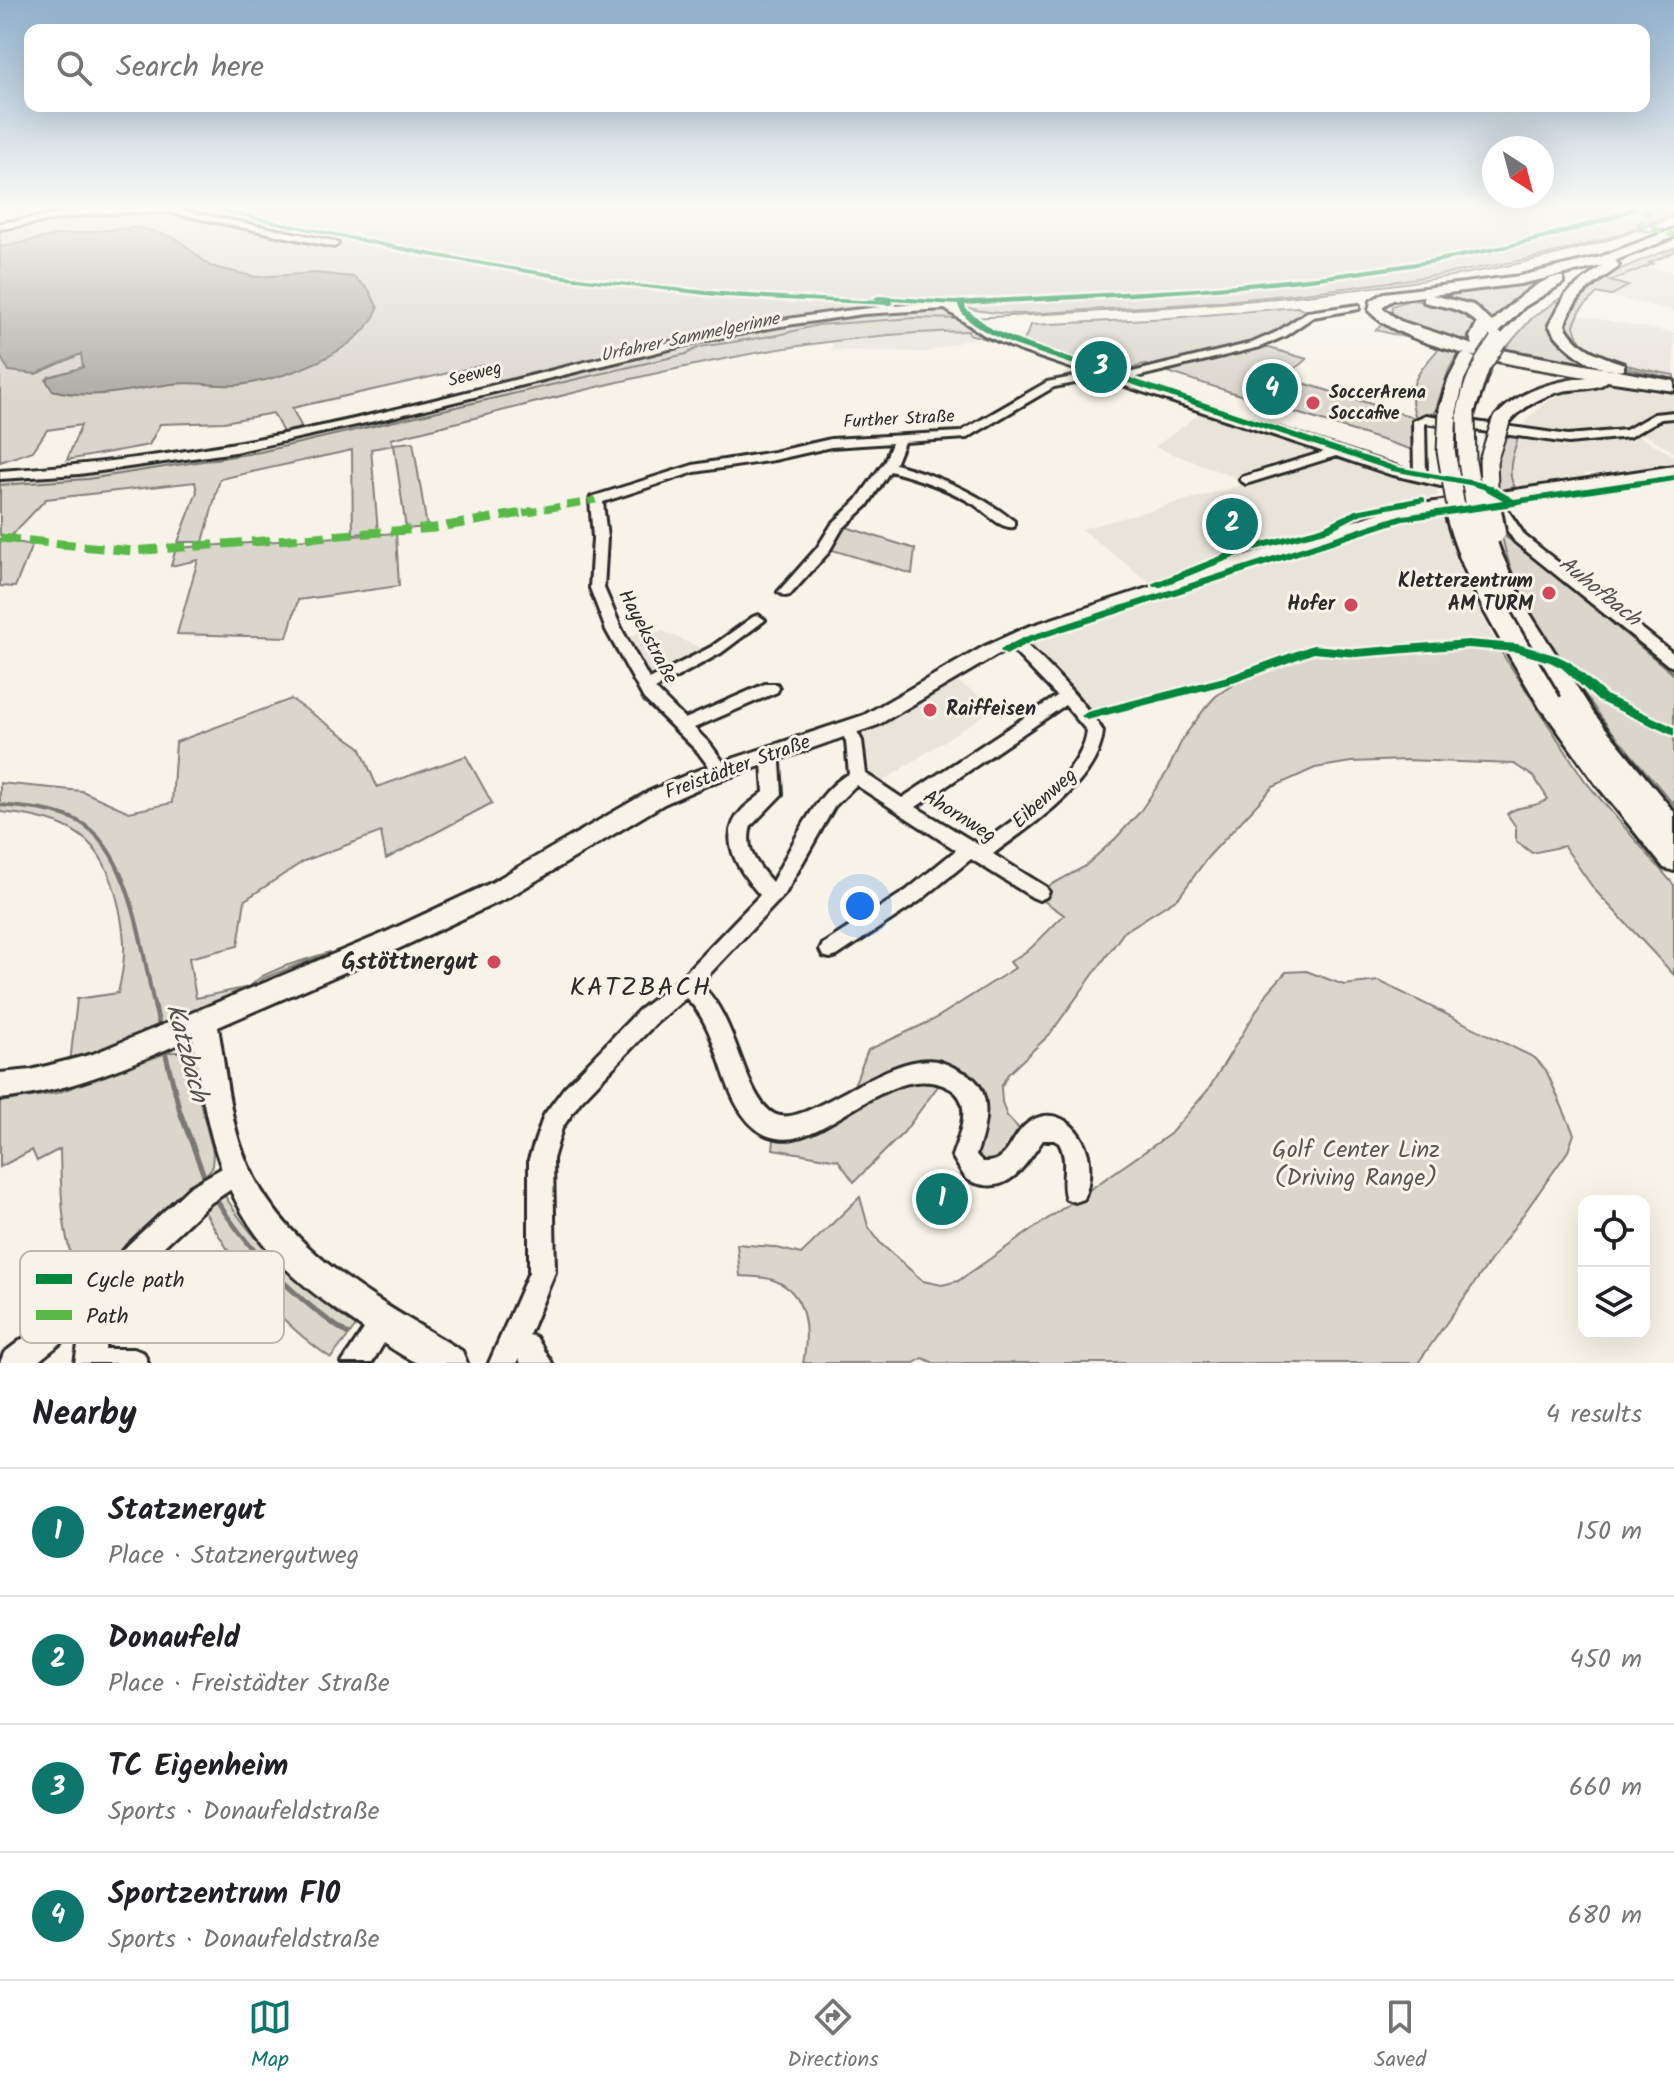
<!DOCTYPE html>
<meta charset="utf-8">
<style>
body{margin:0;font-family:Kalam,sans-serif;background:#f6f6f6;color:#202124}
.controls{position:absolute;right:24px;bottom:24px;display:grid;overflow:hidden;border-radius:16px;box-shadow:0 8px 32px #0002}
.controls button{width:72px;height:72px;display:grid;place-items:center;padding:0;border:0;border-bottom:2px solid #e0e0e0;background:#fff;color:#202124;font:40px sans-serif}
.compass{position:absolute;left:1482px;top:136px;width:72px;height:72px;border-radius:50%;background:#fff;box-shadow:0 8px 32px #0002;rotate:144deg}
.you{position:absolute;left:860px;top:906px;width:28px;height:28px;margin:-20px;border:6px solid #fff;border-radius:50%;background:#1a73e8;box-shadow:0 0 0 12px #1a73e833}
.badge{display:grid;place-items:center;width:52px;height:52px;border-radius:50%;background:#0f766e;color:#fff;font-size:26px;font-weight:700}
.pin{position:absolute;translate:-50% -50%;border:4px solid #fff;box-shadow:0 2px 8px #0006}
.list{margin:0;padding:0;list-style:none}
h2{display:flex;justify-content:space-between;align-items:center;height:104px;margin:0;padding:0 32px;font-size:34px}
h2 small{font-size:26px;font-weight:400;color:#757577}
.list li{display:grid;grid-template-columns:52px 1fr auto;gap:24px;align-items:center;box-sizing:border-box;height:128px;padding:0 32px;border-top:2px solid #e0e0e0}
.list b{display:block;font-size:30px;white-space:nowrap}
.list p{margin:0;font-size:26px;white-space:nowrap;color:#757577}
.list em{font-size:26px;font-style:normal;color:#757577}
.icon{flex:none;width:44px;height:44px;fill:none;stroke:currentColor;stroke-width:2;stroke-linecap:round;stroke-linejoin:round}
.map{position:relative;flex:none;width:1674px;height:1363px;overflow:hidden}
.search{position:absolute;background:#fff;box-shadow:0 8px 32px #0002;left:24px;right:24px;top:24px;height:88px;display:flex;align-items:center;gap:20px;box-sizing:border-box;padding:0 28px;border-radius:16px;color:#757577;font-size:30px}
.sheet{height:616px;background:#fff}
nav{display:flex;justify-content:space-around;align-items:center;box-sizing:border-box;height:112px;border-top:2px solid #e0e0e0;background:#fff;font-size:22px;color:#757577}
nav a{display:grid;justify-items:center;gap:4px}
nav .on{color:#0f766e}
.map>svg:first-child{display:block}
.built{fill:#e8e4da}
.green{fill:#dad6cc;stroke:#82807c;stroke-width:2}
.water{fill:#afaca4;stroke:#7a7874;stroke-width:2}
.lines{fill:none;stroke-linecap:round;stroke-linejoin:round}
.stream-far3{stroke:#7a7874;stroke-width:2}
.stream-far2{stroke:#7a7874;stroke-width:3}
.stream-far1{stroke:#7a7874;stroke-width:4}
.stream{stroke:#7a7874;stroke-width:5}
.minor-casing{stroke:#2b2b2b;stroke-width:6}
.major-casing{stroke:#2b2b2b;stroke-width:6}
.highway-casing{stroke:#2b2b2b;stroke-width:6}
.minor{fill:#f7f3e8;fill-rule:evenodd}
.major{fill:#f7f3e8;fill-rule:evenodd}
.highway{fill:#f7f3e8;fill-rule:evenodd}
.highway-bridge-far1-casing{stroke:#2b2b2b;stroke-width:21;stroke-linecap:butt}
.highway-bridge-casing{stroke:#2b2b2b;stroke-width:28;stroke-linecap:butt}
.highway-bridge-far1{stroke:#f7f3e8;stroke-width:17}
.highway-bridge{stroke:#f7f3e8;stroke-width:22}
.quiet-far2{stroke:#58b947;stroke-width:6;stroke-dasharray:11 6;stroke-linecap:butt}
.quiet-far1{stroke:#58b947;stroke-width:7;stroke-dasharray:15 7;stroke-linecap:butt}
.quiet{stroke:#58b947;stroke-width:9;stroke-dasharray:19 9;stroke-linecap:butt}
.cycleway-casing{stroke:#f7f3e8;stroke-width:5}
.cycleway{fill:#00873e;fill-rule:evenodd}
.poi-dot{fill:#d1495b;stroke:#f7f3e8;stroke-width:3}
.labels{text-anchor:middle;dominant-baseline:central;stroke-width:6;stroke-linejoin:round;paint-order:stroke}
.far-water-label{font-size:18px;font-style:italic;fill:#53524f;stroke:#f7f3e8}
.far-street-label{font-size:18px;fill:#2b2b2b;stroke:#f7f3e8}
.far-poi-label{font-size:18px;font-weight:bold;fill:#2b2b2b;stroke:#f7f3e8;text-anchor:start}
.poi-label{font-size:20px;font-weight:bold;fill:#2b2b2b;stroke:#f7f3e8;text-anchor:end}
.street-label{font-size:20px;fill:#2b2b2b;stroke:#f7f3e8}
.water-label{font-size:22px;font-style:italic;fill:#53524f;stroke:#f7f3e8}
.near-poi-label{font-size:24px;font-weight:bold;fill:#2b2b2b;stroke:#f7f3e8;text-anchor:end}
.near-park-label{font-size:24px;fill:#575653;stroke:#f7f3e8}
.near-neighbourhood-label{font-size:26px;letter-spacing:2px;fill:#2b2b2b;stroke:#f7f3e8}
.near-water-label{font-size:26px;font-style:italic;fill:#53524f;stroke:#f7f3e8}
.key{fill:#f7f3e8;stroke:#bab7af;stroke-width:2}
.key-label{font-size:22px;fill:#2b2b2b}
</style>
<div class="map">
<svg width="1674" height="1363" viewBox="0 0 1674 1363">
<rect width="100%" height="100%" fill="#f7f3e8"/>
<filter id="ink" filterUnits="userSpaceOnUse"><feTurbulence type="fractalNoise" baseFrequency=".0125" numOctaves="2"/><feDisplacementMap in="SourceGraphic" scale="16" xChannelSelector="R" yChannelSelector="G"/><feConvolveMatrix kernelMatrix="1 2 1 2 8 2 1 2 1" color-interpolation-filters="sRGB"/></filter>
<g filter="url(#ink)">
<g class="built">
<polygon points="1647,267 1674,272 1674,311 1610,296 1627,286 1608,281"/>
<polygon points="1578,315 1674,333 1674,375 1628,365 1592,350 1575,334 1574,325"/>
<polygon points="968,331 976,337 927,352 832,350 833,341 899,333"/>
<polygon points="1610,385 1674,390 1674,413 1625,431 1559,436 1523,431 1527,419 1547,401 1576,390"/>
<polygon points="1203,411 1329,453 1239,479 1155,447"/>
<polygon points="1674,417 1674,452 1642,433 1660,420"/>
<polygon points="1519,435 1583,442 1637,435 1674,456 1674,464 1630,471 1585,474 1582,478 1565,477 1559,482 1515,487 1511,481 1511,472"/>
<polygon points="1342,457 1435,485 1438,496 1366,509 1318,530 1242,548 1152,585 1082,529"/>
<polygon points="1441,511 1470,593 1497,644 1455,643 1354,652 1309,648 1226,678 1091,713 1070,696 1027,646 1027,642 1277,559 1399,520"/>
<polygon points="645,628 655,632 663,631 707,651 645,682 622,642"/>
<polygon points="957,681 996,707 877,785 872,781 863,735"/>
</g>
<g class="green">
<path d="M169 207H197L351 238 204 207H1674V213C1592 250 1500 266 1411 279 1309 294 1206 304 1104 309 1055 311 1000 321 954 304L756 296 935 304 799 319 506 385 484 365 292 408 305 434 286 438 273 413 224 422 160 424 149 445 67 460 81 425 47 430 33 451 0 462V228L106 212H164Z"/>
<path d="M1674 248V252L1649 263 1653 264 1610 281 1628 286 1610 296 1597 293 1581 309 1574 325C1578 360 1646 370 1674 375V379L1619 366 1578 347 1561 321C1584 277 1630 265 1674 248Z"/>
<path d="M1548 276 1552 277 1512 301 1488 322C1467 297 1411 288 1384 306L1385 316 1402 326 1463 345C1437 338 1392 334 1378 310L1382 302 1396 296 1499 285Z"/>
<polygon points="1573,289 1555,313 1554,330 1616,368 1645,376 1503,351 1532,318"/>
<path d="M1410 300 1452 305 1479 322 1465 342C1440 336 1413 330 1392 316V306Z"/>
<path d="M1297 307 1309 313 1259 345 1307 359 1284 377 1416 418C1404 384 1419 372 1441 346L1376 330 1384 323 1460 349 1448 372 1434 415 1421 416 1416 421V451L1143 364 1130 370 1098 357 1082 364 1022 345 1031 325 1170 318Z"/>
<path d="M938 308 946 309 1006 345 969 334 968 331C772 334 582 392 391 439L393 444 413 442 427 527 406 529 394 445 371 449 378 532 353 534 352 450 220 479 203 542H178L197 492 195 482 46 499 11 536 0 535V477L98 471 235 451 770 326 851 314Z"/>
<path d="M1502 432 1519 435C1514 451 1505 473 1515 487L1500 490 1494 486Z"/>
<polygon points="843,526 915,549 912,574 829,549"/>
<path d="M1501 530 1509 532 1674 670V730C1648 718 1619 709 1596 692 1553 660 1509 584 1501 530Z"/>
<polygon points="396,533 399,586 298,600 287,637 177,634 198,560 171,566 176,548"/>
<polygon points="0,539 32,545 15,587 0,586"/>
<path d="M1452 646 1498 647 1585 781 1674 885V975L1594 889 1564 846 1532 853 1516 841V827L1507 814C1518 804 1535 809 1548 799L1534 777 1514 764 1405 760 1351 762 1315 768 1273 787 1208 857 1179 897 1124 932 1050 1034 1008 1074 1001 1087 1002 1102 1007 1116 1025 1135 1007 1165 975 1164 977 1134 952 1073 851 1093 868 1050 933 1020 1015 968 1010 962 1031 948 1064 915 1034 894 1084 867 1116 838 1139 813 1167 772 1183 738 1206 707 1216 696 1248 675 1308 651 1359 655Z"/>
<polygon points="1565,667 1602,700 1674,733 1674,805 1609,728"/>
<path d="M291 699 360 747 377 787 466 756 492 803 386 859 381 832 304 861 245 900 238 946 189 958 196 998 249 987 262 976 285 966 330 952 264 978 251 989 70 1064 77 999 118 993C126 960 126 940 119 907 103 835 70 819 0 812V783L82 791 129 812 172 803 176 742Z"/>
<path d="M1306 971 1344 985 1379 981 1535 1058 1546 1070 1574 1134 1568 1151 1418 1363H934L923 1358 914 1363H803C809 1333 808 1292 773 1280 763 1276 750 1277 740 1276L737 1244 773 1247 801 1254 860 1197 868 1226 881 1244 923 1281 942 1285 958 1281 1170 1134 1208 1090 1268 992 1286 972Z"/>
<path d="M169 1052H178L189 1060 213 1152 212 1168 88 1298C62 1249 61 1204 60 1149L37 1161 32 1150 0 1167V1102L57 1093Z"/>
<polygon points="944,1078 904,1132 854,1182 838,1160 773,1149 775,1132 880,1085"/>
<path d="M219 1196H225C258 1250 305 1289 356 1326L331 1358C273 1319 236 1267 202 1207Z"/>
</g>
<path class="water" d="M138 227 176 238 210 266 256 277 315 273 354 277 369 290 378 308C361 353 284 379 239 385 217 387 195 381 172 384 132 389 92 401 52 390L46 380 49 377 83 367 81 354 36 374 9 371 0 356V247L57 235Z"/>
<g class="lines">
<g class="stream-far3">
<polyline points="1638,230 1674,234"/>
<path d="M970 318C1091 312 1212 306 1332 292 1449 279 1565 261 1674 216"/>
<polyline points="0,485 88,479 260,452 686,354 700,347 778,335 818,325 915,318 963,319"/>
</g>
<g class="stream-far2">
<polyline points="1504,535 1527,551"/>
<polyline points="1548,569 1674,674"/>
</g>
<path class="stream-far1" d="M0 805C26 808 54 809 78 821 132 850 142 954 155 1009"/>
<g class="stream">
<polyline points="155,1007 160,1028"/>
<polyline points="164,1047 180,1112 206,1181"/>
<path d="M215 1198C251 1253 293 1298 348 1334"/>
</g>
<defs>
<g id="minor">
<polygon points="169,208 334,241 338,244 334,247 169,212 95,213 0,229 0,223 95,209"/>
<path d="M946 303 958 307 992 331 1029 347 1116 376 1252 343 1277 332 1307 312 1359 305V309L1313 317 1285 336 1260 347 1128 379 1414 472 1413 421 1426 415 1568 435 1626 430 1654 414 1674 412V418L1661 419 1629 437 1568 443 1425 423 1426 475 1467 484 1468 487 1462 491 1389 474 1336 456 1246 484 1240 480 1242 477 1324 452 1101 378 1054 387 967 438 904 442 895 464C939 476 978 493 1014 521V527C1000 529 987 513 975 505 949 489 920 479 890 471L867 506 842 529 828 553 790 595 785 596 778 592 817 548 832 524 857 500 885 461 892 443 831 447 774 460 695 472 603 502 607 538 604 588 622 630 649 679 711 647 753 617 758 615 765 620 721 653 655 689 685 719 765 684H777L779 688 777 692 694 728 710 744 730 771 727 775H715L698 752 644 699 606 630 590 588 593 538 590 500 591 497 693 465 774 452 831 439 960 432 1047 382 1089 374 1021 351 984 335 945 309 863 314 780 326 698 342 388 418 235 452 79 474 0 479V471C132 463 260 442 388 411 572 368 756 309 946 303Z"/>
<polygon points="1487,493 1503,503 1525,536 1674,654 1674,667 1668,665 1515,542 1493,509 1481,497"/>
<path d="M1011 635C1031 642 1091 711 1103 731 1099 783 1031 825 993 854L1046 887 1049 892 1046 897 1039 900 1032 897 971 859 921 900 837 956 830 958 823 956 820 950 823 944 907 890 956 850 856 785 834 807 785 894 700 984C738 1017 743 1097 774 1114 805 1131 885 1052 937 1061 946 1063 956 1069 965 1073 996 1089 985 1130 976 1155L983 1162C1010 1164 1010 1136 1028 1123 1055 1103 1082 1128 1088 1155 1091 1170 1089 1185 1084 1199L1075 1202 1066 1199C1059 1181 1070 1162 1059 1143L1054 1140H1043C1022 1169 1007 1199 966 1179L952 1156C959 1136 974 1103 951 1089 899 1059 843 1128 794 1138 785 1140 771 1138 764 1134 718 1108 725 1033 686 998L655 1024 580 1102 562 1128 553 1159 555 1272 529 1335 536 1337 552 1363H521L518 1359 517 1363H489L529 1272V1159L544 1115 564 1088 639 1010 679 979 760 895C739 871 715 837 743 809 749 803 757 798 764 792L762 763 758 756 761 752H773L780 763 782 794 751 826C744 849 757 865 772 882 790 851 816 789 849 774L846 741 840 730 842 726H854L862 741 866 774 902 798 1057 696 1006 643 1003 640 1006 637ZM1065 705 1087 731C1082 778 1014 818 979 845L916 807Z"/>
<polygon points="236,1160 245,1164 248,1172 245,1180 209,1204 146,1263 111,1305 105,1349 134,1349 144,1353 148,1363 75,1363 81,1327 36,1363 0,1363 4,1353 72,1301 90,1290 128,1245 191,1186"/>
<polygon points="384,1308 393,1312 397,1321 372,1363 342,1363 375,1312"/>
</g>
<path id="major" d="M1674 466V476L1398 518 1041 635 997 655 878 725 709 784 664 804 509 897 400 948 218 1027C226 1072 229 1122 248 1165 287 1254 383 1303 462 1351L467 1363C453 1363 432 1363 418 1363 401 1357 367 1331 351 1320 234 1243 212 1170 193 1038 130 1065 69 1092 0 1099V1073L31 1070 93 1054 382 934 491 883 648 792 693 772 864 715 983 647 1027 627 1395 508Z"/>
<g id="highway">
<path d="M1674 229V237L1614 261 1619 265 1617 268C1595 284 1572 297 1565 325 1576 348 1601 356 1624 364V370C1598 375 1560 347 1549 325L1566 294 1602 266 1520 284 1432 295 1473 305 1492 322C1507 308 1542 274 1563 277V283L1524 307 1485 347 1674 381V391L1607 381C1599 390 1577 388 1563 391 1541 396 1522 407 1507 425H1495L1492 421C1515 391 1551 382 1587 377 1533 368 1404 350 1369 311L1371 301 1384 293 1520 276 1600 257ZM1424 296V302C1444 307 1463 308 1477 323L1470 337 1473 345 1400 321 1383 309V306L1393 300Z"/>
<polygon points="1467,353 1475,358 1464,380 1457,410 1454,414 1442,414 1439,410 1448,380 1461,355"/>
<path d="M1484 357 1492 362C1484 380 1480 400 1472 417H1460L1457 413C1462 396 1467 364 1484 357Z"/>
<polygon points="1510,593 1518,595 1594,714 1674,812 1674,871 1664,868 1596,784 1538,703 1541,697 1558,697 1499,600"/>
</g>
</defs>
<use href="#minor" class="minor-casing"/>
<use href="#major" class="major-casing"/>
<use href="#highway" class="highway-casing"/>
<use href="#minor" class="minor"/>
<use href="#major" class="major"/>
<use href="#highway" class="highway"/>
<defs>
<g id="highway-bridge-far1">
<polyline points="1484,362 1498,341"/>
<polyline points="1448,410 1446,451 1457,513"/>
<polyline points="1466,413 1467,462 1476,513"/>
<polyline points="1490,513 1488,461 1501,421"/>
</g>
<g id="highway-bridge">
<path d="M1456 511C1474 580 1514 642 1550 703"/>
<polyline points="1475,511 1490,555 1510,600"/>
<polyline points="1490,511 1494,532"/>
</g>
</defs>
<use href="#highway-bridge-far1" class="highway-bridge-far1-casing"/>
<use href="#highway-bridge" class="highway-bridge-casing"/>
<use href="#highway-bridge-far1" class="highway-bridge-far1"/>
<use href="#highway-bridge" class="highway-bridge"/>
<polyline class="quiet-far2" points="1652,207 1640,225 1674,235"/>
<polyline class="quiet-far1" points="523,513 596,500"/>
<polyline class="quiet" points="0,538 132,551 434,528 534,511"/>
<defs>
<g id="cycleway">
<path d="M197 207H210C325 231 441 257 558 274 666 290 776 297 886 301L875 300 874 298 878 296 954 301 1196 288 1326 275 1417 262 1506 245 1592 221 1632 207H1641C1601 228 1535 242 1490 252 1317 289 1141 296 965 305L966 309 992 329 1020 341 1397 467 1475 481 1490 485 1514 499 1674 475V481L1518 504 1514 506 1403 521 1033 641 1006 655 1000 651 1002 648 1025 637 1397 516 1503 500 1483 489 1469 485 1392 471 1014 345C997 337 963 324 958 305L891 301 894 303 890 305 724 297 558 278 423 255Z"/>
<polygon points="1422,497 1425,498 1425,502 1362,514 1329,531 1251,551 1161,587 1153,587 1152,585 1153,583 1243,547 1321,527 1356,510"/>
<polygon points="1468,640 1517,644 1558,656 1570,662 1606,695 1674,727 1674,736 1598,701 1562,668 1550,662 1516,652 1468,648 1356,657 1314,653 1236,682 1087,720 1081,716 1087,712 1228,676 1313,645 1356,649"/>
</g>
</defs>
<use href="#cycleway" class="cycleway-casing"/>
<use href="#cycleway" class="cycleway"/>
</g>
</g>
<linearGradient id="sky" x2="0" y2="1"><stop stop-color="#91b1cd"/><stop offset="0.52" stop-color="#fbfaf5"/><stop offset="1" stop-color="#fbfaf5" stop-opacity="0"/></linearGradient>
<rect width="1674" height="398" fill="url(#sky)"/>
<g class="poi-dot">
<circle cx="1313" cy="403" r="8"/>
<circle cx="1549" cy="593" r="8"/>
<circle cx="1351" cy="605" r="8"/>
<circle cx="930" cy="710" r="8"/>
<circle cx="494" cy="962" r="8"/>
</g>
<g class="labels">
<g class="far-water-label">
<text transform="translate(690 338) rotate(-12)">Urfahrer Sammelgerinne</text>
</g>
<g class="far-street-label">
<text transform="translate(475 375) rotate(-15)">Seeweg</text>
<text transform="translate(899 420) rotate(-3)">Further Straße</text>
</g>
<g class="far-poi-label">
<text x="1329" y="393">SoccerArena<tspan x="1329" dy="21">Soccafive</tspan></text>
</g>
<g class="poi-label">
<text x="1533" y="582">Kletterzentrum<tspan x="1533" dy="23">AM TURM</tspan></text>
<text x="1335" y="605">Hofer</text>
<text x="946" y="710" text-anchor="start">Raiffeisen</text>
</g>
<g class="street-label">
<text transform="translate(647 637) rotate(62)">Hayekstraße</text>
<text transform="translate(738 768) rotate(-20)">Freistädter Straße</text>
<text transform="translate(1045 799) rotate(-42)">Eibenweg</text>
<text transform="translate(959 817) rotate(32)">Ahornweg</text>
</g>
<g class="water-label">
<text transform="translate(1599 592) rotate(39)">Auhofbach</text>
</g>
<g class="near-poi-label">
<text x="478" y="962">Gstöttnergut</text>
</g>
<g class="near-park-label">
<text x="1356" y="1150">Golf Center Linz<tspan x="1356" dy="28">(Driving Range)</tspan></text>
</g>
<g class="near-neighbourhood-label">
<text x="641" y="988">KATZBACH</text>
</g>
<g class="near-water-label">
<text transform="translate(186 1053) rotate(75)">Katzbach</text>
</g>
</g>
<rect x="20" y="1251" width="264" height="92" rx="12" class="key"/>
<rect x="36" y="1274" width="36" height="10" fill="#00873e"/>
<rect x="36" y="1310" width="36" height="10" fill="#58b947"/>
<g class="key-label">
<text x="86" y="1287">Cycle path</text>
<text x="86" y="1323">Path</text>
</g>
</svg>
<div class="controls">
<button><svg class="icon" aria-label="locate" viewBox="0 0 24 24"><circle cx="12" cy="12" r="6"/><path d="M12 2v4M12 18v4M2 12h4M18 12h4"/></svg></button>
<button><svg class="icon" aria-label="layers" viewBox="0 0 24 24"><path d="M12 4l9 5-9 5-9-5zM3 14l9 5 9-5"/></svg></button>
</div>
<svg class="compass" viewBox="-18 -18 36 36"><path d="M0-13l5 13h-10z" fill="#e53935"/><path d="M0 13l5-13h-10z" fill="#757577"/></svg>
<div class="you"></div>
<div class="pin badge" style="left:942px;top:1199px">1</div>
<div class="pin badge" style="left:1232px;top:524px">2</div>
<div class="pin badge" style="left:1101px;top:367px">3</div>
<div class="pin badge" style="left:1272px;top:389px">4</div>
<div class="search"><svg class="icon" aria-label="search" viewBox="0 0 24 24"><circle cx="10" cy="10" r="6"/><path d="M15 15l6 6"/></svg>Search here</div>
</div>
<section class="sheet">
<h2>Nearby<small>4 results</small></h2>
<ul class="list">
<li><span class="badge">1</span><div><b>Statznergut</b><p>Place · Statznergutweg</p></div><em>150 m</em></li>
<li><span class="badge">2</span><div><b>Donaufeld</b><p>Place · Freistädter Straße</p></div><em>450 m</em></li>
<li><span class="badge">3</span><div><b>TC Eigenheim</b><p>Sports · Donaufeldstraße</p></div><em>660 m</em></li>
<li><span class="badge">4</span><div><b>Sportzentrum F10</b><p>Sports · Donaufeldstraße</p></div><em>680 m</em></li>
</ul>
</section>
<nav>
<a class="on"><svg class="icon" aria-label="map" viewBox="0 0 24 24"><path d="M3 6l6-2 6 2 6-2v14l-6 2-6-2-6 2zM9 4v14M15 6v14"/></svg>Map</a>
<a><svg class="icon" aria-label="directions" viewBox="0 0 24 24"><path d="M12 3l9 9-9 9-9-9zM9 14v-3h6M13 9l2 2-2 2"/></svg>Directions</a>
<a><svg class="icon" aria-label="saved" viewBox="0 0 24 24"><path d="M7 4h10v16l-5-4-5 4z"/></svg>Saved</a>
</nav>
